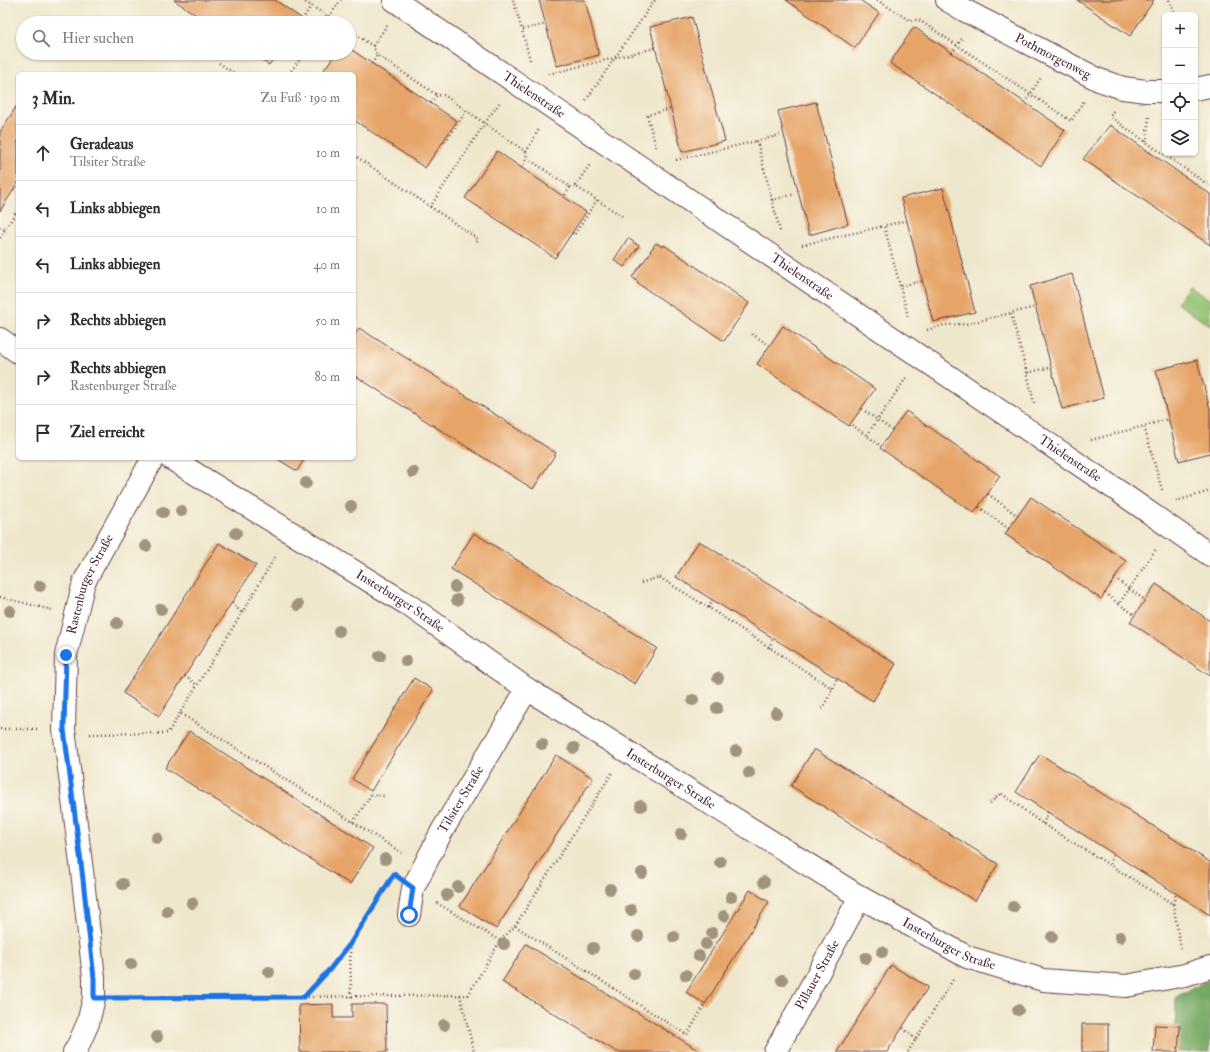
<!DOCTYPE html>
<html lang="de">
<meta charset="utf-8">
<style>
body{margin:0;font-family:"IM FELL Double Pica",serif;background:#f7f7f7;color:#2b2b33}
.controls{position:absolute;right:12px;top:12px;display:grid;overflow:hidden;border-radius:6px;box-shadow:0 1px 3px #0004}
.controls button{width:36px;height:36px;display:grid;place-items:center;padding:0;border:0;border-bottom:1px solid #e1e1e2;background:#fff;color:#2b2b33;font:20px sans-serif}
.stop{position:absolute;width:12px;height:12px;margin:-9px;border:3px solid #1a73e8;border-radius:50%;background:#fff}
.stop.end{background:#1a73e8;border-color:#fff;box-shadow:0 1px 4px #0008}
.list{margin:0;padding:0;list-style:none}
h2{display:flex;justify-content:space-between;align-items:center;height:52px;margin:0;padding:0 16px;font-size:17px}
h2 small{font-size:13px;font-weight:400;color:#7c7c81}
.list li{display:grid;grid-template-columns:26px 1fr auto;gap:12px;align-items:center;box-sizing:border-box;height:56px;padding:0 16px;border-top:1px solid #e1e1e2}
.list b{display:block;font-size:15px;white-space:nowrap}
.list p{margin:0;font-size:13px;white-space:nowrap;color:#7c7c81}
.list em{font-size:13px;font-style:normal;color:#7c7c81}
.icon{flex:none;width:22px;height:22px;fill:none;stroke:currentColor;stroke-width:2;stroke-linecap:round;stroke-linejoin:round}
.map{position:relative;flex:none;width:1210px;height:1052px;overflow:hidden}
.search{position:absolute;background:#fff;box-shadow:0 1px 3px #0004;left:16px;top:16px;width:340px;height:44px;display:flex;align-items:center;gap:10px;box-sizing:border-box;padding:0 14px;border-radius:22px;color:#7c7c81;font-size:15px}
.panel{position:absolute;background:#fff;box-shadow:0 1px 3px #0004;left:16px;top:72px;width:340px;height:388px;border-radius:6px}
.map>svg:first-child{display:block}
.green{fill:#93c272;stroke:#6e704e}
.forest{fill:#76a864;stroke:#606448}
.building{fill:#e6a468}
.lines{fill:none;stroke-linecap:round;stroke-linejoin:round}
.street-casing{stroke:#633d43;stroke-width:24}
.path{stroke:#633d43;stroke-width:2.5;stroke-dasharray:1 3;stroke-linecap:butt}
.street{stroke:#fff;stroke-width:22}
.tree{fill:#a0947f}
.route{stroke:#1a73e8;stroke-width:5}
.labels{text-anchor:middle;dominant-baseline:central;stroke-width:3;stroke-linejoin:round;paint-order:stroke}
.street-label{font-size:13px;fill:#4a1f2b;stroke:#fbf7ec}
</style>
<div class="map">
<svg width="1210" height="1052" viewBox="0 0 1210 1052">
<rect width="100%" height="100%" fill="#fbf7ec"/>
<filter id="ink" filterUnits="userSpaceOnUse"><feTurbulence type="fractalNoise" baseFrequency=".025" numOctaves="2"/><feDisplacementMap in="SourceGraphic" scale="8" xChannelSelector="R" yChannelSelector="G"/><feConvolveMatrix kernelMatrix="1 2 1 2 8 2 1 2 1" color-interpolation-filters="sRGB"/></filter>
<filter id="wash" filterUnits="userSpaceOnUse"><feTurbulence type="fractalNoise" baseFrequency=".012" numOctaves="4" result="noise"/><feDisplacementMap in="SourceGraphic" scale="16" xChannelSelector="R" yChannelSelector="G"/><feGaussianBlur stdDeviation="0.9" result="paint"/><feColorMatrix in="noise" values="0 0 0 0 0 0 0 0 0 0 0 0 0 0 0 0 0 1.4 0 .05"/><feComposite in="paint" operator="in"/></filter>
<g filter="url(#wash)">
<rect width="100%" height="100%" fill="#efe7cc"/>
<polygon class="green" points="1189,286 1210,300 1210,326 1177,303"/>
<polygon class="forest" points="1210,979 1210,1052 1175,1052 1176,997"/>
<g id="blocks">
<g class="building">
<polygon points="174,0 275,0 301,18 297,23 208,23"/>
<polygon points="539,0 585,0 599,55 557,66"/>
<polygon points="786,0 860,0 879,13 855,48"/>
<polygon points="1077,0 1154,0 1130,36"/>
<polygon points="692,17 725,141 682,152 650,27"/>
<polygon points="914,27 1065,130 1041,166 890,63"/>
<polygon points="349,48 457,121 425,168 354,120 354,74 321,74 336,53 349,53"/>
<polygon points="252,53 277,53 269,65"/>
<polygon points="816,102 848,224 809,235 778,111"/>
<polygon points="18,104 18,183 0,211 0,132"/>
<polygon points="1110,125 1210,194 1210,245 1083,159"/>
<polygon points="497,151 586,212 555,258 465,198"/>
<polygon points="943,188 975,312 933,322 901,198"/>
<polygon points="628,238 639,246 624,267 614,260"/>
<polygon points="656,243 663,247 664,245 749,303 724,341 637,283 638,282 632,277 651,252 650,251"/>
<polygon points="1072,274 1104,398 1062,409 1030,286"/>
<polygon points="783,326 875,389 849,426 757,364"/>
<polygon points="359,328 556,453 533,489 354,375 354,336"/>
<polygon points="1197,360 1210,409 1210,453 1179,461 1156,370"/>
<polygon points="906,411 1000,476 974,513 880,448"/>
<polygon points="276,458 305,458 297,471"/>
<polygon points="1031,497 1126,561 1101,599 1005,534"/>
<polygon points="474,533 657,648 635,684 451,569"/>
<polygon points="699,541 896,664 873,701 676,577"/>
<polygon points="219,543 256,565 159,716 123,693"/>
<polygon points="1156,584 1210,621 1210,676 1130,622"/>
<polygon points="414,678 433,690 371,791 352,779"/>
<polygon points="189,731 373,848 350,884 165,768"/>
<polygon points="814,749 998,864 975,901 791,786"/>
<polygon points="1040,754 1210,862 1210,915 1016,792"/>
<polygon points="556,755 593,778 496,929 460,906"/>
<polygon points="750,890 769,902 705,1004 686,992"/>
<polygon points="526,944 588,982 701,1052 617,1052 564,1020 502,982"/>
<polygon points="891,965 928,987 887,1052 837,1052"/>
<polygon points="333,1004 333,1018 352,1018 352,1004 386,1004 387,1052 300,1052 299,1005"/>
<rect x="1082" y="1024" width="26" height="28"/>
<polygon points="1155,1025 1180,1026 1178,1052 1153,1052"/>
</g>
</g>
</g>
<g filter="url(#ink)">
<use href="#blocks" fill-opacity="0" stroke="#633d43" stroke-width="1"/>
<g class="lines">
<defs>
<g id="street">
<path id="s1" d="M394 0 1124 495 1210 555"/>
<path id="s2" d="M947 0 964 10 1099 80 1123 88 1146 91H1165"/>
<polyline points="1195,89 1210,86"/>
<polyline points="0,339 18,352"/>
<path id="s3" d="M170 458 407 604 527 689 860 897 967 957 1043 980 1126 986 1185 975 1210 967"/>
<path id="s4" d="M409 915 413 888 442 831 527 689"/>
<path id="s5" d="M74 1052 77 1048 88 1023 94 998V978L82 871 64 729 66 655 84 582 153 458"/>
<path id="s6" d="M775 1052 860 897"/>
</g>
</defs>
<use href="#street" class="street-casing"/>
<g class="path">
<polyline points="302,0 338,23"/>
<polyline points="513,0 522,30"/>
<polyline points="877,0 909,20 919,20 1071,121 1084,101"/>
<polyline points="1169,0 1175,15"/>
<polyline points="300,23 311,6"/>
<polyline points="324,23 341,0"/>
<polyline points="349,30 373,46 377,55"/>
<polyline points="373,46 387,25"/>
<polyline points="952,53 963,37"/>
<polyline points="530,60 522,30 546,24"/>
<polyline points="219,63 235,74"/>
<polyline points="372,64 377,55 437,95"/>
<polyline points="289,74 304,53"/>
<polyline points="549,74 655,48"/>
<polyline points="586,100 655,0"/>
<polyline points="431,103 437,95 444,95 526,152 527,158"/>
<polyline points="1025,103 1041,77"/>
<polyline points="1113,111 1110,117 1210,186"/>
<polyline points="443,142 445,143 467,110"/>
<polyline points="1146,142 1149,117"/>
<polyline points="656,147 647,115 671,109"/>
<polyline points="526,152 539,129"/>
<polyline points="1150,153 1154,147"/>
<polyline points="354,155 478,239 476,243"/>
<polyline points="676,160 757,141"/>
<polyline points="521,168 527,158 570,187 564,197"/>
<polyline points="575,186 591,163"/>
<polyline points="570,187 575,186 622,216"/>
<polyline points="772,200 757,141 780,135"/>
<polyline points="430,207 485,123 500,102"/>
<polyline points="0,227 5,230"/>
<polyline points="780,231 772,200 795,194"/>
<polyline points="572,233 574,235 597,200"/>
<polyline points="0,238 18,209"/>
<polyline points="802,245 884,226"/>
<polyline points="900,286 884,226 907,220"/>
<polyline points="908,316 900,286 923,281"/>
<polyline points="927,330 944,325 966,324 1011,313"/>
<polyline points="752,334 769,345"/>
<polyline points="1027,373 1011,313 1036,307"/>
<polyline points="1034,403 1027,373 1051,367"/>
<polyline points="862,409 892,430"/>
<polyline points="852,425 881,446"/>
<polyline points="867,435 906,378"/>
<polyline points="1091,440 1144,426"/>
<polyline points="1162,490 1144,426 1168,419"/>
<polyline points="988,494 1018,516"/>
<polyline points="1176,501 1210,491"/>
<polyline points="979,507 1009,529"/>
<polyline points="0,543 1,543"/>
<polyline points="275,557 242,613 180,713 402,853"/>
<polyline points="1115,578 1129,589 1156,549"/>
<polyline points="641,583 659,577 709,608 833,689"/>
<polyline points="1105,593 1119,604 1129,589 1145,600"/>
<polyline points="0,597 52,610"/>
<polyline points="232,603 242,613"/>
<polyline points="1119,604 1135,615"/>
<polyline points="709,608 712,600"/>
<polyline points="769,648 773,638"/>
<polyline points="185,676 197,685"/>
<polyline points="822,709 833,689 837,678"/>
<polyline points="0,729 39,729"/>
<polyline points="90,734 168,733 180,713"/>
<polyline points="990,803 1001,793 1043,824 1173,904 1181,949"/>
<polyline points="353,822 371,795 385,796"/>
<polyline points="1043,824 1048,812"/>
<polyline points="1110,864 1113,853"/>
<polyline points="437,903 500,941"/>
<polyline points="1173,904 1176,894"/>
<polyline points="515,926 687,1035 705,1004"/>
<polyline points="460,995 474,1052"/>
<polyline points="304,997 468,995 500,941 515,926 612,773"/>
<polyline points="351,997 350,944 386,887"/>
<polyline points="120,998 304,997 330,969 350,945"/>
<polyline points="903,1028 916,1040"/>
<polyline points="908,1052 954,978"/>
</g>
<use href="#street" class="street"/>
</g>
<g class="tree">
<circle cx="413" cy="472" r="6"/>
<circle cx="306" cy="483" r="6"/>
<circle cx="351" cy="506" r="6"/>
<circle cx="181" cy="511" r="6"/>
<circle cx="163" cy="512" r="6"/>
<circle cx="236" cy="533" r="6"/>
<circle cx="146" cy="546" r="6"/>
<circle cx="40" cy="586" r="6"/>
<circle cx="455" cy="587" r="6"/>
<circle cx="457" cy="600" r="6"/>
<circle cx="298" cy="605" r="6"/>
<circle cx="161" cy="609" r="6"/>
<circle cx="10" cy="611" r="6"/>
<circle cx="117" cy="623" r="6"/>
<circle cx="339" cy="631" r="6"/>
<circle cx="380" cy="656" r="6"/>
<circle cx="406" cy="661" r="6"/>
<circle cx="718" cy="678" r="6"/>
<circle cx="693" cy="700" r="6"/>
<circle cx="717" cy="708" r="6"/>
<circle cx="776" cy="713" r="6"/>
<circle cx="542" cy="744" r="6"/>
<circle cx="574" cy="748" r="6"/>
<circle cx="736" cy="751" r="6"/>
<circle cx="749" cy="773" r="6"/>
<circle cx="641" cy="806" r="6"/>
<circle cx="681" cy="834" r="6"/>
<circle cx="157" cy="838" r="6"/>
<circle cx="385" cy="859" r="6"/>
<circle cx="720" cy="862" r="6"/>
<circle cx="642" cy="873" r="6"/>
<circle cx="764" cy="882" r="6"/>
<circle cx="123" cy="884" r="6"/>
<circle cx="458" cy="887" r="6"/>
<circle cx="610" cy="889" r="6"/>
<circle cx="447" cy="895" r="6"/>
<circle cx="731" cy="897" r="6"/>
<circle cx="192" cy="903" r="6"/>
<circle cx="1013" cy="907" r="6"/>
<circle cx="631" cy="910" r="6"/>
<circle cx="167" cy="911" r="6"/>
<circle cx="724" cy="916" r="6"/>
<circle cx="712" cy="933" r="6"/>
<circle cx="638" cy="936" r="6"/>
<circle cx="674" cy="937" r="6"/>
<circle cx="1052" cy="937" r="6"/>
<circle cx="1120" cy="937" r="6"/>
<circle cx="504" cy="944" r="6"/>
<circle cx="706" cy="944" r="6"/>
<circle cx="593" cy="948" r="6"/>
<circle cx="882" cy="952" r="6"/>
<circle cx="699" cy="956" r="6"/>
<circle cx="866" cy="958" r="6"/>
<circle cx="131" cy="964" r="6"/>
<circle cx="269" cy="972" r="6"/>
<circle cx="634" cy="974" r="6"/>
<circle cx="686" cy="975" r="6"/>
<circle cx="782" cy="980" r="6"/>
<circle cx="1018" cy="1010" r="6"/>
<circle cx="444" cy="1025" r="6"/>
<circle cx="157" cy="1037" r="6"/>
</g>
</g>
<g class="lines" filter="url(#ink)">
<polyline class="route" points="66,655 64,729 82,871 94,978 94,998 304,997 330,969 350,944 394,874 413,888 409,915"/>
</g>
<g class="labels">
<g class="street-label">
<text stroke="none"><textPath href="#s2" startOffset="120">Pothmorgenweg</textPath></text>
<text stroke="none"><textPath href="#s1" startOffset="169">Thielenstraße</textPath></text>
<text stroke="none"><textPath href="#s1" startOffset="493">Thielenstraße</textPath></text>
<text stroke="none"><textPath href="#s1" startOffset="817">Thielenstraße</textPath></text>
<text stroke="none"><textPath href="#s5" startOffset="478">Rastenburger Straße</textPath></text>
<text stroke="none"><textPath href="#s3" startOffset="271">Insterburger Straße</textPath></text>
<text stroke="none"><textPath href="#s3" startOffset="595">Insterburger Straße</textPath></text>
<text stroke="none"><textPath href="#s4" startOffset="128">Tilsiter Straße</textPath></text>
<text stroke="none"><textPath href="#s3" startOffset="919">Insterburger Straße</textPath></text>
<text stroke="none"><textPath href="#s6" startOffset="88">Pillauer Straße</textPath></text>
</g>
</g>
</svg>
<div class="controls">
<button>+</button>
<button>−</button>
<button><svg class="icon" aria-label="locate" viewBox="0 0 24 24"><circle cx="12" cy="12" r="6"/><path d="M12 2v4M12 18v4M2 12h4M18 12h4"/></svg></button>
<button><svg class="icon" aria-label="layers" viewBox="0 0 24 24"><path d="M12 4l9 5-9 5-9-5zM3 14l9 5 9-5"/></svg></button>
</div>
<div class="stop" style="left:409px;top:915px"></div>
<div class="stop end" style="left:66px;top:655px"></div>
<div class="search"><svg class="icon" aria-label="search" viewBox="0 0 24 24"><circle cx="10" cy="10" r="6"/><path d="M15 15l6 6"/></svg>Hier suchen</div>
<section class="panel">
<h2>3 Min.<small>Zu Fuß · 190 m</small></h2>
<ul class="list">
<li><svg class="icon" aria-label="ahead" viewBox="0 0 24 24"><path d="M12 20V5M6 11l6-6 6 6"/></svg><div><b>Geradeaus</b><p>Tilsiter Straße</p></div><em>10 m</em></li>
<li><svg class="icon" aria-label="left" viewBox="0 0 24 24"><path d="M17 20v-9H6M10 6l-5 5 5 5"/></svg><div><b>Links abbiegen</b></div><em>10 m</em></li>
<li><svg class="icon" aria-label="left" viewBox="0 0 24 24"><path d="M17 20v-9H6M10 6l-5 5 5 5"/></svg><div><b>Links abbiegen</b></div><em>40 m</em></li>
<li><svg class="icon" aria-label="right" viewBox="0 0 24 24"><path d="M7 20v-9h11M14 6l5 5-5 5"/></svg><div><b>Rechts abbiegen</b></div><em>50 m</em></li>
<li><svg class="icon" aria-label="right" viewBox="0 0 24 24"><path d="M7 20v-9h11M14 6l5 5-5 5"/></svg><div><b>Rechts abbiegen</b><p>Rastenburger Straße</p></div><em>80 m</em></li>
<li><svg class="icon" aria-label="arrive" viewBox="0 0 24 24"><path d="M6 21V4h12l-3 4 3 4H6"/></svg><div><b>Ziel erreicht</b></div></li>
</ul>
</section>
</div>
